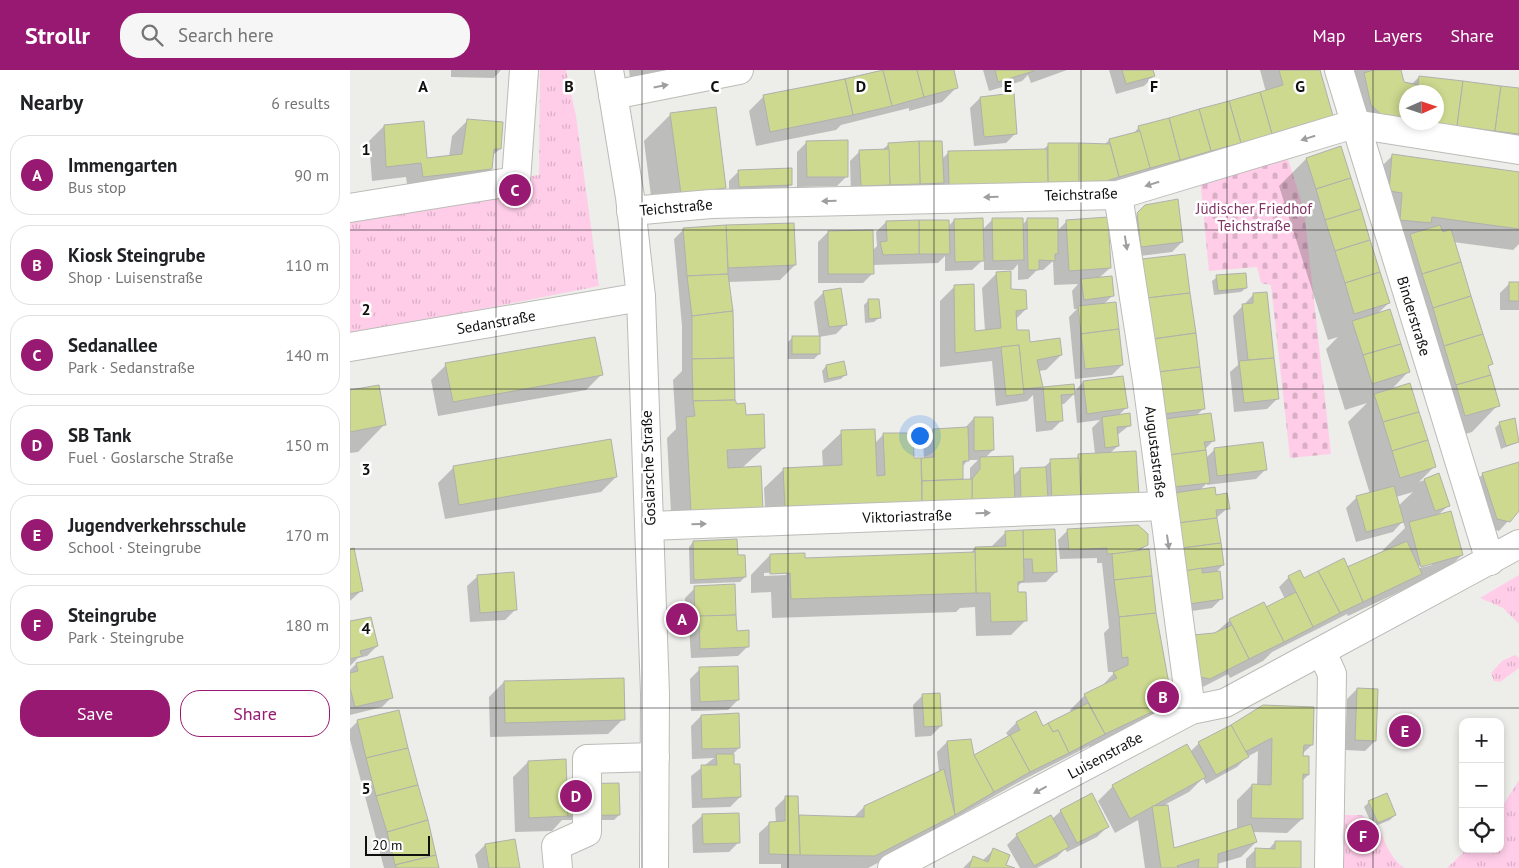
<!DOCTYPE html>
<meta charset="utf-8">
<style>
body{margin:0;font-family:"PT Sans",sans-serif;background:#f6f6f6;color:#202124}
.controls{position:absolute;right:15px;bottom:15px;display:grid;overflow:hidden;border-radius:10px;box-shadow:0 2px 8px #0003}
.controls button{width:45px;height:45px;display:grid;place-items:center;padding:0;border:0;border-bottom:1px solid #e0e0e0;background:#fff;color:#202124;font:25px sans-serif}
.compass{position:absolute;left:1049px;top:15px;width:45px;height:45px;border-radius:50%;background:#fff;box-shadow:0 2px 8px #0003;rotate:87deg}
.scale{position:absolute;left:15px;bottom:12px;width:65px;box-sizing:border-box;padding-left:5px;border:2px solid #10100f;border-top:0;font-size:14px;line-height:18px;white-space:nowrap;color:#10100f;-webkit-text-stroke:4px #fff;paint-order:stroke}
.you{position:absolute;left:569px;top:365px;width:18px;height:18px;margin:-12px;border:4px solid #fff;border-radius:50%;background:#1a73e8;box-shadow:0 0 0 8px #1a73e833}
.badge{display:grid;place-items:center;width:32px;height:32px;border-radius:50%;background:#981971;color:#fff;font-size:16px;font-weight:700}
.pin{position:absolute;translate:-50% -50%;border:2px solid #fff;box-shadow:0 1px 5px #0006}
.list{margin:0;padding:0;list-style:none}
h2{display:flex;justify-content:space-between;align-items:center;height:65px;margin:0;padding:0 20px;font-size:21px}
h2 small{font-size:16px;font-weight:400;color:#757577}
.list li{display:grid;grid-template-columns:32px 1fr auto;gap:15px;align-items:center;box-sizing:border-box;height:80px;margin:0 10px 10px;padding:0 10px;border:1px solid #e0e0e0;border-radius:20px}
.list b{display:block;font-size:19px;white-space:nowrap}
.list p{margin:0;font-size:16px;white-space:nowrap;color:#757577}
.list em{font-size:16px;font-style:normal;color:#757577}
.actions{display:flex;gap:10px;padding:15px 20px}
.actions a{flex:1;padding:11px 0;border:1px solid #981971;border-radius:20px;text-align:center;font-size:18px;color:#981971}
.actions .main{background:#981971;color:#fff}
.icon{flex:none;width:28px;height:28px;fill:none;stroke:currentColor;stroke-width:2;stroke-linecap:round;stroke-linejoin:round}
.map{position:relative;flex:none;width:1169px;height:798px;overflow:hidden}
header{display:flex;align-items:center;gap:30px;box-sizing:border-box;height:70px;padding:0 25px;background:#981971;color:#fff}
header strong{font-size:24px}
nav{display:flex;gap:28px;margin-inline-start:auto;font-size:18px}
.search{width:350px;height:45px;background:#f6f6f6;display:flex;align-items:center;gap:12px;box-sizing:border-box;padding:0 18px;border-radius:20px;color:#757577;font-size:19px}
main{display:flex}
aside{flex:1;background:#fff}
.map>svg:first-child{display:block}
.cemetery{fill:url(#cemetery-stones)}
.park{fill:url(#park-tufts)}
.shadow{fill:#0003;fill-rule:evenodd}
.building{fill:#cdd98f;stroke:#b0b0ad}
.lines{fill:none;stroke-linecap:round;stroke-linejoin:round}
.minor-casing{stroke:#bbbcb8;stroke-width:30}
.major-casing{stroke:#bbbcb8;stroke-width:30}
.minor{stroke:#fff;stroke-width:28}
.major{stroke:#fff;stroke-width:28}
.oneway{fill:#9f9f9f}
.grid{fill:none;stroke:#10100f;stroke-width:1;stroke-opacity:0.55}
.labels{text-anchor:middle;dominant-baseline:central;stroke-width:5;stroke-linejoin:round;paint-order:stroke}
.street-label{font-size:15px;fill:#10100f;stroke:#fff}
.park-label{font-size:15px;fill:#833265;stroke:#fff}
.grid-label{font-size:16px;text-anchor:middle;font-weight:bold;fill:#10100f;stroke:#fff;stroke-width:5;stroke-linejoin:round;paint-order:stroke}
</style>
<header>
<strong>Strollr</strong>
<div class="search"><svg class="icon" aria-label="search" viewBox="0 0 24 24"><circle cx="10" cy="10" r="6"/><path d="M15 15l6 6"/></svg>Search here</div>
<nav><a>Map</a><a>Layers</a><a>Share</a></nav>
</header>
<main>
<aside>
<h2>Nearby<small>6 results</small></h2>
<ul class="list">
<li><span class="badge">A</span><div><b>Immengarten</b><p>Bus stop</p></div><em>90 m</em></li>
<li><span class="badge">B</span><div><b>Kiosk Steingrube</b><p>Shop · Luisenstraße</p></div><em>110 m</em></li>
<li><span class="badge">C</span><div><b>Sedanallee</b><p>Park · Sedanstraße</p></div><em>140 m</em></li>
<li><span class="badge">D</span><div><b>SB Tank</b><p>Fuel · Goslarsche Straße</p></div><em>150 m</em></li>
<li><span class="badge">E</span><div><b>Jugendverkehrsschule</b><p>School · Steingrube</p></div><em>170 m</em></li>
<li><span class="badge">F</span><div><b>Steingrube</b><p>Park · Steingrube</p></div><em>180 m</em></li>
</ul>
<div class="actions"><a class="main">Save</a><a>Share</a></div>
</aside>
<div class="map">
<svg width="1169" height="798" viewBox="0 0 1169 798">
<defs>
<pattern id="cemetery-stones" width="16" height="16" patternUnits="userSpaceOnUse" patternTransform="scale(1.25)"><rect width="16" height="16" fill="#ffcde8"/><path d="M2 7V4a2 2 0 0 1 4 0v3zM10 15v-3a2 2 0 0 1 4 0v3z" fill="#daafc6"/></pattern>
<pattern id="park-tufts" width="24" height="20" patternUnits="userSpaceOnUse" patternTransform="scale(1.25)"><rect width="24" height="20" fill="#ffcde8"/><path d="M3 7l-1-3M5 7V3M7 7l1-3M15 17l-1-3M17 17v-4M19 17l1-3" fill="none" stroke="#daafc6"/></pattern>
</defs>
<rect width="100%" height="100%" fill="#ededea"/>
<polygon class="cemetery" points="936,83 954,140 981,384 940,388 921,215 911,213 907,197 859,201 850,108"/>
<g class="park">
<polygon points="190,0 216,0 226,46 249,216 0,265 0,136 189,105"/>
<polygon points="1169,505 1169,554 1153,538 1130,528"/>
<polygon points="1165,585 1169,588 1169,598 1150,612 1144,611 1141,603 1152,591"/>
<polygon points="1169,710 1169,798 1097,798 1117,779 1150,779 1150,740"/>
<path d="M993 745H1011L1028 755C1034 770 1040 789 1055 798H992Z"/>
</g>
<g class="shadow">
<polygon points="101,0 151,0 144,8 101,7"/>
<polygon points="279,0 316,0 280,8"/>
<polygon points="533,0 602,0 607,17 592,32 559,41 559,38 491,55 486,60 406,76 399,41 414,26"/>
<polygon points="633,0 717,0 681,13 678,5 672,11 639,21"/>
<polygon points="759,0 802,0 804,6 794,16 766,24"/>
<polygon points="910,0 968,0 981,46 966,61 745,121 501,125 500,91 510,81 532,80 539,74 592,89 599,82 692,81 698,75 754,75 759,70 783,64 789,57 916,22"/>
<path d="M993 0H1049L1053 13 1061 15 1069 7 1169 19V74L1016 60ZM1056 22H1086V52H1056Z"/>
<polygon points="630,28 666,63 656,73 624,76 620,38"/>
<polygon points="321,44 375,118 348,145 304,150 294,71"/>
<polygon points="117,51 150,79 142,86 141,99 126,114 58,122 56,107 22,111 19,71 34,56 73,53 76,89 99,87 102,66"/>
<polygon points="457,72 497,106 487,116 447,117 447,82"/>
<path d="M990 78 1039 233 1027 244 1058 302 1040 321 1085 396 1069 412 1088 405 1099 435 1088 445 1112 485 1085 511 1053 520 998 546 997 544 922 582 913 591 880 608 878 604 849 619 840 616 864 564 880 550 913 534 916 539 935 529 929 517 939 507 949 502 953 510 997 499 1034 482 1033 480 1055 458 1053 451 1043 462 1006 472 996 438 1006 428 1020 424 998 352 1017 333 995 340 976 279 988 267 978 270 929 116 956 89ZM1063 422 1048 436 1046 427ZM1082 492V495L1066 499 1065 497Z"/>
<polygon points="1042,86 1169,103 1169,174 1163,180 1103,172 1141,294 1137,298 1148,335 1122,362 1089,372 1034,192 1023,105"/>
<polygon points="389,101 441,114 431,124 379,127 379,111"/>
<polygon points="796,136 832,172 822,182 782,187 778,154"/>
<polygon points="643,149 672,155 678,149 707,161 717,151 760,198 749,208 762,226 754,234 772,295 762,305 725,309 719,247 727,239 724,239 722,221 728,214 704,215 703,191 693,200 687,200 678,209 668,210 668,194 663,200 634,200 634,189 622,200 595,201 595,186 588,193 522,195 523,203 513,213 468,213 468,172 478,162 522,181 527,176 526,162 536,152 598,157 604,150 632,160"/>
<polygon points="443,154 445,195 430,210 379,212 385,335 414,378 322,461 317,368 326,359 323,310 332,301 332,256 324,169 334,159"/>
<polygon points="793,190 854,338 846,346 864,370 854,380 855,389 864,380 916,399 906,409 857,415 857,413 850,420 865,426 878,438 866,448 873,495 865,503 872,528 862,538 829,543 783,200"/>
<path d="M647 203 676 239 665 250 666 261 679 274 711 285 696 300 688 301 692 318 723 315 724 322 733 312 776 338 768 346 780 355 766 366 768 376 760 383 787 425 416 457 414 418 434 399 473 397 472 381 492 362 525 373 533 365 563 389H574L573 370 583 360 614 359 624 348 643 380 635 388 662 407 670 399 693 398 701 391 725 390 729 385 745 384 742 358 750 350 727 353 724 324 714 334H711L712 350 702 360 686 362 683 325 677 331 646 336 642 291 590 297V231L605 216 624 262 635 261 632 218ZM618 390H628L620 398V410H612V397Z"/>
<polygon points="867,207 896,218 891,222 864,225 862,211"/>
<polygon points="1160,213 1169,213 1169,240 1150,240 1150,223"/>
<polygon points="474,222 496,254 486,264 469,267 464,232"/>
<polygon points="916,223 927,329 917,339 884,342 880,302 888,295 883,246 903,225"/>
<polygon points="518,231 529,248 524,252 515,253 514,235"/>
<polygon points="443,267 469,284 464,289 438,289 438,272"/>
<polygon points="96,295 251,305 236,320 88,346 81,310"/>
<polygon points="476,296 495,305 491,309 474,313 472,301"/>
<polygon points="0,321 34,355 8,382 0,383"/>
<polygon points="1164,349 1169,372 1151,379 1145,358 1150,353"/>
<polygon points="1169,393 1169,439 1149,461 1138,458 1123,414 1133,404"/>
<polygon points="103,398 266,407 251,422 95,449 88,413"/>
<polygon points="718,460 797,474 790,481 805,543 816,634 801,649 740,678 739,676 669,712 593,755 584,764 518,798 431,798 431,794 409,794 409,763 420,753 426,753 425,738 435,728 448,746 503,748 514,737 589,702 587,682 597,672 623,687 659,667 656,663 666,653 693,658 722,643 720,640 735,625 749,619 763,604 763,602 758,602 754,563 759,558 752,493 747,493 747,488 710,489 708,470"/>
<path d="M656 462 706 502 696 512 671 513 667 517 676 550 661 565 626 566 625 537 610 538 606 542 422 548 421 522 401 523V505L420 485 453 489 621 483 625 478 641 477ZM436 502V505L414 506V503Z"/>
<polygon points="343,472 387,487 395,507 390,512 340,514 339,477"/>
<polygon points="0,480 11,521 0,531"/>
<polygon points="128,506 165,540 155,550 120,552 117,516"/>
<polygon points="345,518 398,576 388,586 341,588 339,556 336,556 335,528"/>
<polygon points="0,553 27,576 17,586 8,588 0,596"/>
<polygon points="6,594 42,627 32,637 0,645 0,600"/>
<polygon points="350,599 388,630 378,640 341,641 340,609"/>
<polygon points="154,612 273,649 258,664 140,667 139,627"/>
<polygon points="1007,619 1025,671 1015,681 995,680 997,629"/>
<polygon points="573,625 591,656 581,666 565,667 563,635"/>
<polygon points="351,646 389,678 383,684 390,727 380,737 342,738 341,706 364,688 342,689 341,656"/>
<polygon points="8,651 87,798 34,798 0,670 0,659"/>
<path d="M882 656 962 675 952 684 958 705 952 711V749L937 763 903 762 906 772 891 787 867 794V798H795L788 750 765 763 748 731 763 716 840 682 849 673ZM908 681 907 715H902L887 730V760L823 779 816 734 839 722 853 708 856 714 887 697 897 687Z"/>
<polygon points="178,692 216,716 268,714 269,745 264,750 212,750 202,761 165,762 163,707"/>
<polygon points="1019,732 1045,745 1040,750 1023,757 1014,737"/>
<polygon points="711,741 757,757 747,767 717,782 715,779 707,787 687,798 670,798 657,775 667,765 702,749"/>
<polygon points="353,745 389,772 379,782 343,783 342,755"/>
<polygon points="925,772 949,798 896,798 896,789 906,779 918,780"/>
<polygon points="135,775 168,798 128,798 125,785"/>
<polygon points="643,780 655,796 661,798 613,798 623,788 632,791"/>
</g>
<g class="building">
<polygon points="533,0 542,36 503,45 495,9"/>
<polygon points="533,0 567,0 574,27 542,36"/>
<polygon points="567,0 604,0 608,18 574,27"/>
<polygon points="645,0 684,0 684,1 648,12"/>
<polygon points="772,0 803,0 805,6 776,14"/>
<polygon points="929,0 970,0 983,46 922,64 910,22 933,15"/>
<polygon points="1023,0 1051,0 1054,12 1068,15 1067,22 1056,22 1056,49 1032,45 1021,35 1014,3"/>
<polygon points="1069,6 1113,11 1107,56 1079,52 1086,52 1086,22 1067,22"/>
<polygon points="495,9 503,45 420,62 413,25"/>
<polygon points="1113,11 1151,16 1145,61 1107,56"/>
<polygon points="1151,16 1169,18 1169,64 1145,61"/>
<polygon points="910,22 922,64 891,73 879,31"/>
<polygon points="664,23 667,64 634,67 630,27"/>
<polygon points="879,31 891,73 861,81 849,39"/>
<polygon points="366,37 376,118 331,124 320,43"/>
<polygon points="849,39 861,81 830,90 819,48"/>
<polygon points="819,48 830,90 800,98 788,56"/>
<polygon points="117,49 153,52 151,79 144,79 142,99 73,107 71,93 36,97 34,55 74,51 77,88 112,84"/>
<polygon points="790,61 800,98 769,107 759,69"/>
<polygon points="498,70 498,107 457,107 456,71"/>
<polygon points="569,71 592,71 594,113 570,114"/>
<polygon points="569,71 570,114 540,115 538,73"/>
<polygon points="698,73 729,73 729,112 698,113"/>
<polygon points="729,73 760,74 769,107 756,111 729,112"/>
<polygon points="991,76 1001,108 966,119 956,88"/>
<polygon points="539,79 540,115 511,116 509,80"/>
<polygon points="697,79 698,113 599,115 598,81"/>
<polygon points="1042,84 1169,102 1169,159 1082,147 1081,153 1050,150 1052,123 1039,121"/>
<polygon points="442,98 442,115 389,117 388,100"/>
<polygon points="1001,108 1011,139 975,150 966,119"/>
<polygon points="828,129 833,172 791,177 787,143 795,135"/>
<polygon points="1011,139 1020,170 985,181 975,150"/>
<polygon points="758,147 761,198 719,201 716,150"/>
<polygon points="633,148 634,191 605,192 604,149"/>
<polygon points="642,148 673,148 674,190 643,191"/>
<polygon points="677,148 708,148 708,184 705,184 705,191 689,190 689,200 678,200"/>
<polygon points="569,150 599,150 600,184 569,184"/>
<polygon points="569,150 569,184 533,185 530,172 537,171 536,151"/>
<polygon points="444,153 446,195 378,198 376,155"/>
<polygon points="376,155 378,204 337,206 333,158"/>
<polygon points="1090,155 1093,162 1101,159 1111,192 1072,204 1060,164"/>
<polygon points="523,160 524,204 478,204 478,161"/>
<polygon points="1020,170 1030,202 995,213 985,181"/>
<polygon points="835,184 840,223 797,228 792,189"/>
<polygon points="1111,192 1121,226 1083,238 1072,204"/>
<polygon points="661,201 661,219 676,220 677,239 666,241 667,260 679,260 680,272 710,268 712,285 687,290 693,317 673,319 669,275 605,283 604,215 624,214 625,261 651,258 646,202"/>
<polygon points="1030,202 1040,233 1004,244 995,213"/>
<polygon points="896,203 897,218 868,221 866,205"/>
<polygon points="378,204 383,241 342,246 337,206"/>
<polygon points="762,206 764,226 734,230 731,209"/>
<rect x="1159" y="212" width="10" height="19"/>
<polygon points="491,218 497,255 479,257 473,221"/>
<polygon points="917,222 924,288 898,290 892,234 903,233 903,223"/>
<polygon points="840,223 846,263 803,269 797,228"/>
<polygon points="1121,226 1133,264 1094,276 1083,238"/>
<polygon points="518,229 529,229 531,248 519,249"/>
<polygon points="766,232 769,259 731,264 728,236"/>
<polygon points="1040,239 1051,274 1013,285 1002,251"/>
<polygon points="383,241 384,288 342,289 342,246"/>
<polygon points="769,259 773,295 735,299 731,264"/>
<polygon points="846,263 850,297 808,302 803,269"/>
<polygon points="1133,264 1143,294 1138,296 1141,305 1106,315 1094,276"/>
<rect x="442" y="266" width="28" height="18"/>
<polygon points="245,267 253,305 103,332 95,293"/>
<polygon points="1051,274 1060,302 1022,314 1013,285"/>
<polygon points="669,275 674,324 656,326 651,277"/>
<polygon points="384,288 385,330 343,331 342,289"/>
<polygon points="924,288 929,329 894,333 889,291"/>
<polygon points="494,291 497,305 478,309 476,295"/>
<polygon points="850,297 855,339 813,344 808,302"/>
<polygon points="1141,305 1150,336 1115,346 1106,315"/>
<polygon points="773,306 778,338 737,344 733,311"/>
<polygon points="1060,313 1069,342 1033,352 1024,324"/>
<polygon points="724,314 725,324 711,325 713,351 696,352 693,317"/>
<polygon points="29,315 36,355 0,362 0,320"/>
<polygon points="385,330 387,334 395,333 396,345 414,344 415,378 377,380 378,398 411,396 413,440 341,442 336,347 345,346 343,331"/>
<polygon points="1069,342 1078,370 1042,381 1033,352"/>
<polygon points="780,343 781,356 767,357 769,376 755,378 752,347"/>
<polygon points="861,343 865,371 854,372 856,380 819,385 814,349"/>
<polygon points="624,347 643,347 644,380 624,381"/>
<polygon points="1165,348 1169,372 1156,376 1149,352"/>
<polygon points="618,357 619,391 613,391 613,409 572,411 571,388 584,387 583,359"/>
<polygon points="525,359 527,406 535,405 533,363 563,363 564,388 571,388 572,434 435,438 433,398 492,395 491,360"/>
<polygon points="261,369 267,407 109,435 103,396"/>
<polygon points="1078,370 1086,397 1050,408 1042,381"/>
<polygon points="913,372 917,400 867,406 864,378"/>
<polygon points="856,380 860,413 823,417 819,385"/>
<polygon points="786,381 789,425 731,429 728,384"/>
<polygon points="663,386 665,430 622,432 622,409 630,399 630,387"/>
<polygon points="729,388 731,429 702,430 700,389"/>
<polygon points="1169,392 1169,441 1160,452 1147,449 1132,403"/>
<polygon points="696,397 698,429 671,430 670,398"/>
<polygon points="1089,403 1100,436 1085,441 1074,409"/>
<polygon points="622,409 622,432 572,434 572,411"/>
<polygon points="1044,416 1054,452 1016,462 1006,426"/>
<polygon points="865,417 866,425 877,423 880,439 866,440 867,448 828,453 824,423"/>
<polygon points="1101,441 1113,485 1071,497 1059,452"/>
<polygon points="867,448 871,473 832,478 828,453"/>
<polygon points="788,455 798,464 798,475 781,483 757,484 757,478 719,480 717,459"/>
<polygon points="705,459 707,502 683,503 682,489 673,489 673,460"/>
<polygon points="673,460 674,511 668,512 668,522 676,522 677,551 641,552 640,523 626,523 625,477 656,476 655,461"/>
<polygon points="387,469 388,485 395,485 396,507 344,510 343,471"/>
<polygon points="1057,471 1072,504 1013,532 997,497"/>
<polygon points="871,473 874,495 835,501 832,478"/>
<polygon points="4,478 13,521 0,524 0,479"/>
<polygon points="799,479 802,506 764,510 762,484"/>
<polygon points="625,482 626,523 441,529 440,503 420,504 420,484 455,483 455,488"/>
<polygon points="994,488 1013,532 990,543 968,501"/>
<polygon points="852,498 852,503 870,501 873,529 839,534 835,501"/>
<polygon points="950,500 954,508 968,501 990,543 963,557 938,506"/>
<polygon points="164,502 167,540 130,543 127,505"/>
<polygon points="802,506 806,543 769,547 764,510"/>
<polygon points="385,514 386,545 345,547 344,516"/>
<polygon points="946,522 963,557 934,572 916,537"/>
<polygon points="914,532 934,572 899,589 879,549"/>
<polygon points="806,543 821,625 817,635 755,664 734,624 767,608 763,602 778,595 778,587 772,588 769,547"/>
<polygon points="386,545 387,561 399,560 399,577 350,579 349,546"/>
<polygon points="21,547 28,576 10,581 12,586 0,589 0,551"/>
<polygon points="882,555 899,589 860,609 850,607 843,565 864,563"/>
<polygon points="33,586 43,628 5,637 0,618 0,603 8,601 6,593"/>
<polygon points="388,596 389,630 350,632 349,597"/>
<polygon points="274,608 275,650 155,653 154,611"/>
<polygon points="1007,618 1028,619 1026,671 1005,670"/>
<polygon points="590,623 592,656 574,657 572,624"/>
<polygon points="738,633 755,664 719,683 708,660 703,662 698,653"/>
<polygon points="913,635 964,637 963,675 954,675 953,686 959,686 959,705 953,704 953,749 901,748 902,714 921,715 922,668 895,682 881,655"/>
<polygon points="49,640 58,678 16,688 7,650"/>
<polygon points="686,641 693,656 698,653 703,662 708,660 719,683 680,702 660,665 670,660 666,652"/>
<polygon points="389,643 390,678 352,679 351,645"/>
<polygon points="881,655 899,687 866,705 848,672"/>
<polygon points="660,665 680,702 644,722 624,685"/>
<polygon points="621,669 624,685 644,722 605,745 597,671"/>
<polygon points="837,674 856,707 780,749 762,715"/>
<polygon points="58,678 68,715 26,726 16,688"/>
<polygon points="366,684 384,684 384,694 390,694 391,727 352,729 351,695 367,695"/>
<polygon points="216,689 218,746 179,748 178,691"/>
<polygon points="594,699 605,745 525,786 450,785 449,745 514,747 514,736"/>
<polygon points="269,713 270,745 218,746 217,714"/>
<polygon points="68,715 78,750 37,762 26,726"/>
<polygon points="742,723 759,757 727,773 710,740"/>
<polygon points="1037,723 1046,745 1028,753 1018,731"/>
<polygon points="435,726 448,726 450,785 419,784 419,752 435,751"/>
<polygon points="818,735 824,778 901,754 907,772 868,784 868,798 848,798 849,789 827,796 828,798 811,798 802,736"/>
<polygon points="389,743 390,773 353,774 352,744"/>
<polygon points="701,745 719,777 684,796 666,764"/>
<polygon points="78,750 86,785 45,795 37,762"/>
<polygon points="165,769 170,798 139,798 135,774"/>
<polygon points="925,771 951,771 951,798 905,798 905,778 925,779"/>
<polygon points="643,778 660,785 656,795 665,798 619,798 623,786 638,792"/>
<polygon points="86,785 89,798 47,798 45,795"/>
</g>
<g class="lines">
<defs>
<g id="minor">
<polyline points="989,0 1140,491"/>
<polyline points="263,25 389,0"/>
<polyline points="768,125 797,311 841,640"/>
<polyline points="0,138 166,111 174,0"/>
<polyline points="281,141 361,134 768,125 1004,54 1169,80"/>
<polyline points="0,277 291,227"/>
<polyline points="300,456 813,436"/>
<polyline points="972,582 982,604 979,798"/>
<polyline points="208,798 206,776 237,762 237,689 305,687"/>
<polyline points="542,798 841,640 875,633 1169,474"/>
</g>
<polyline id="major" points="259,0 280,127 291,227 305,624 304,798"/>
</defs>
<use href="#minor" class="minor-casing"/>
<use href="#major" class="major-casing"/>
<use href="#minor" class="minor"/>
<use href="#major" class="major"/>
</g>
<defs><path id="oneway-solid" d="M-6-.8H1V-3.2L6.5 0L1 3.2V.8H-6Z" transform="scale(1.25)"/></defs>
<g class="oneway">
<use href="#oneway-solid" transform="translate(311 16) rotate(-11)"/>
<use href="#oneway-solid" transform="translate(958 68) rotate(163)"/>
<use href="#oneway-solid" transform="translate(802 114) rotate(163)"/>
<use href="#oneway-solid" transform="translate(641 127) rotate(179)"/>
<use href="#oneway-solid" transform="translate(479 131) rotate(179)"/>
<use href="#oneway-solid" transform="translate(776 173) rotate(81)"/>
<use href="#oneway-solid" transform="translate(633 443) rotate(-2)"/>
<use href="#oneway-solid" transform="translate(349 454) rotate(-2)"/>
<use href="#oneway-solid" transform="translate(818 472) rotate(82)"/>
<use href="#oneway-solid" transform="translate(690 720) rotate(152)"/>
</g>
<path class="grid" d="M146 0V798M292 0V798M438 0V798M584 0V798M731 0V798M877 0V798M1023 0V798M0 160H1169M0 319H1169M0 479H1169M0 638H1169"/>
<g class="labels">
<g class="street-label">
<text transform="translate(731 124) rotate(-2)">Teichstraße</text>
<text transform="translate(326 137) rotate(-5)">Teichstraße</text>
<text transform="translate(1064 246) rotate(73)">Binderstraße</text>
<text transform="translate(146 252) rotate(-10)">Sedanstraße</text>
<text transform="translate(806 382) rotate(83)">Augustastraße</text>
<text transform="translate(298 398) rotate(-92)">Goslarsche Straße</text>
<text transform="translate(557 446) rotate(-2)">Viktoriastraße</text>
<text transform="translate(755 685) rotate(-28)">Luisenstraße</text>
</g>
<g class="park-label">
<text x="904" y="138">Jüdischer Friedhof<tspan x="904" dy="17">Teichstraße</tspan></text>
</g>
</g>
<g class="grid-label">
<text x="73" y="22">A</text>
<text x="219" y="22">B</text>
<text x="365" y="22">C</text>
<text x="511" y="22">D</text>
<text x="658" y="22">E</text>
<text x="804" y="22">F</text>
<text x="950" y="22">G</text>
<text x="16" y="85">1</text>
<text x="16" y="245">2</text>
<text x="16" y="405">3</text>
<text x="16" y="564">4</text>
<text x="16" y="724">5</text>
</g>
</svg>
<div class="controls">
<button>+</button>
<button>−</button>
<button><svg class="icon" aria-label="locate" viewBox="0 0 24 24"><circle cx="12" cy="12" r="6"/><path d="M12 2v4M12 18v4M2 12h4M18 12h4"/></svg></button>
</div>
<svg class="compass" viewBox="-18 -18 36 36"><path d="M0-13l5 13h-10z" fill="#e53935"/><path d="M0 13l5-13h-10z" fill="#757577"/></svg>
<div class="scale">20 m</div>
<div class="you"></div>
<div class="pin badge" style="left:332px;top:549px">A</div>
<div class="pin badge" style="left:813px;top:627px">B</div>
<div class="pin badge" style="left:165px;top:120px">C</div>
<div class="pin badge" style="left:226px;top:726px">D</div>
<div class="pin badge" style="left:1055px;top:661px">E</div>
<div class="pin badge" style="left:1013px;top:766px">F</div>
</div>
</main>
